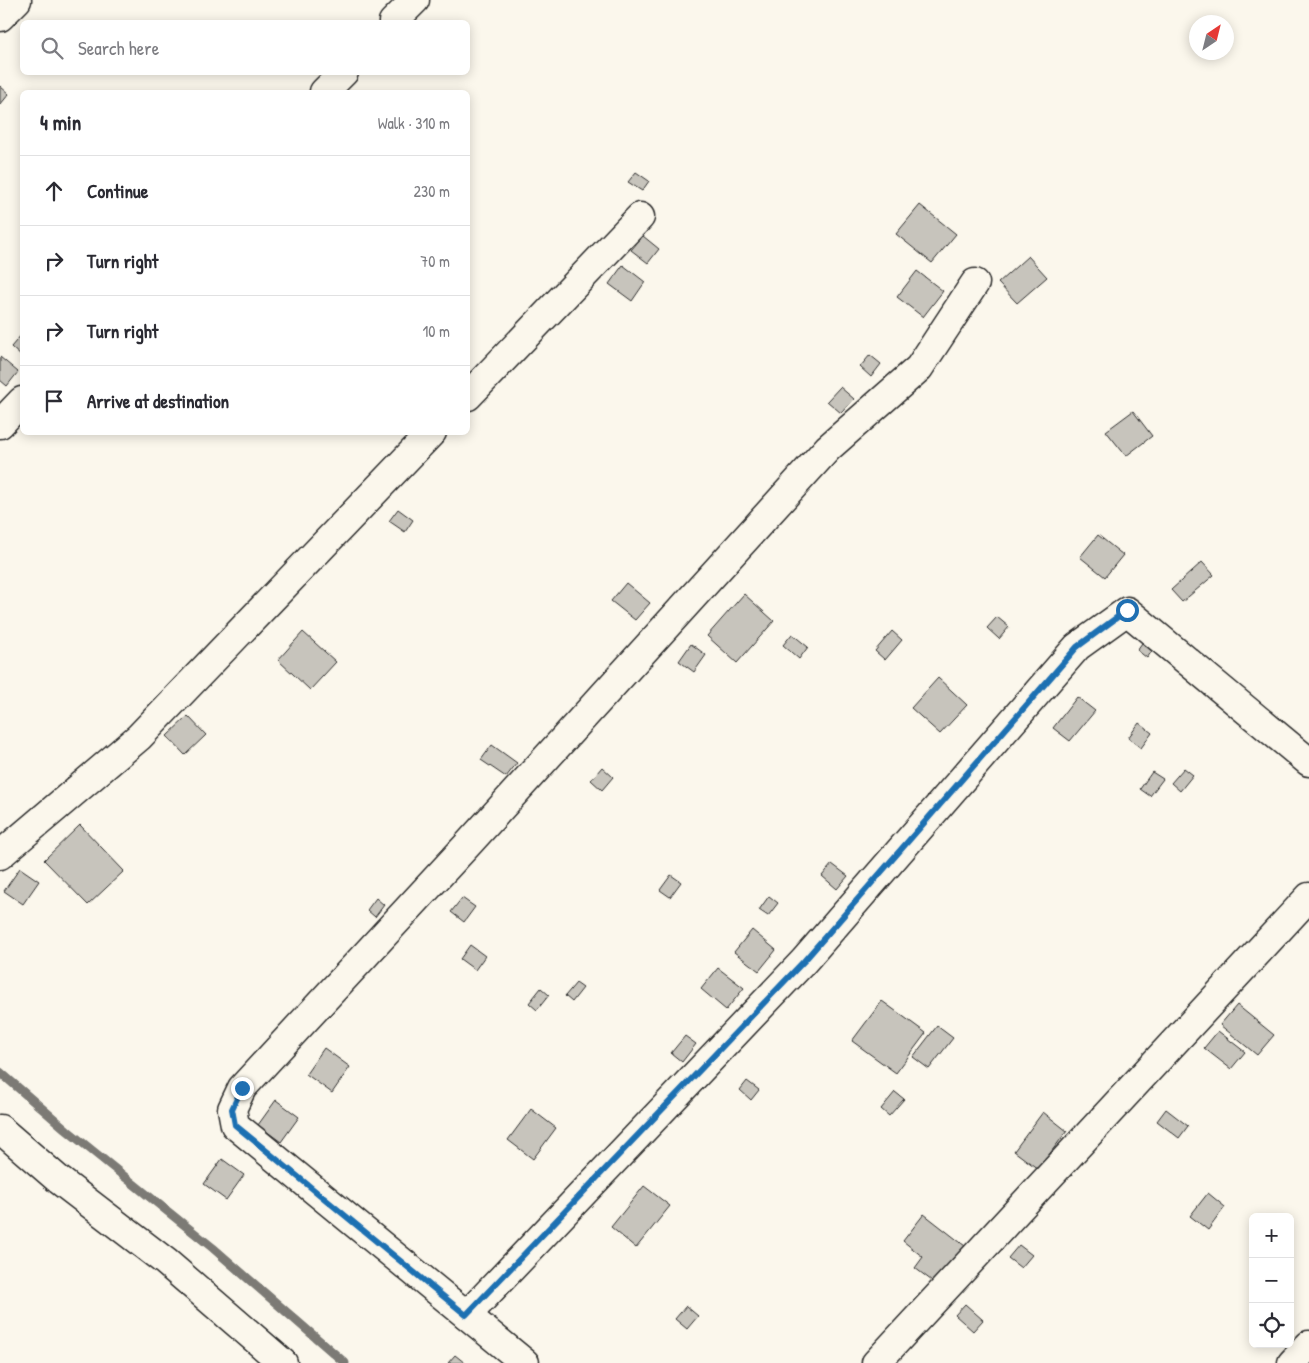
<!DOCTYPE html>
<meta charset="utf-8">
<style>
body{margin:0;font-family:"Patrick Hand",sans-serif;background:#f7f7f7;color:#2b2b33}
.controls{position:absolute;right:15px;bottom:15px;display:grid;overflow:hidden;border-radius:8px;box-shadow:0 2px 12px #0003}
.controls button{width:45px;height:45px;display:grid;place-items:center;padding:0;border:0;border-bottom:1px solid #e1e1e2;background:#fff;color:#2b2b33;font:25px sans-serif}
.compass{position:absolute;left:1189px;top:15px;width:45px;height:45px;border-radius:50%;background:#fff;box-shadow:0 2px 12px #0003;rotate:35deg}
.stop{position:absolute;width:15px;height:15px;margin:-11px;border:4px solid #1f6fb2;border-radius:50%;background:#fff}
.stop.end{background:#1f6fb2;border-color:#fff;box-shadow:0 1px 5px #0008}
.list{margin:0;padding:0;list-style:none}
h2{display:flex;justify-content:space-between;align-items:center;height:65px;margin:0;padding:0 20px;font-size:21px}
h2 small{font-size:16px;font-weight:400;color:#7c7c81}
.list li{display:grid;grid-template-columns:32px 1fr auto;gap:15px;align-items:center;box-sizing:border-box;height:70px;padding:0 20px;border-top:1px solid #e1e1e2}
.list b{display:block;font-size:19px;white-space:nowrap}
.list em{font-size:16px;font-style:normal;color:#7c7c81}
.icon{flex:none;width:28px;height:28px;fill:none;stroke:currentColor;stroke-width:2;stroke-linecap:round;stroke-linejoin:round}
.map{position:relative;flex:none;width:1309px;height:1363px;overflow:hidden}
.search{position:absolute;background:#fff;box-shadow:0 2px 12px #0003;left:20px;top:20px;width:450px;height:55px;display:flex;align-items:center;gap:12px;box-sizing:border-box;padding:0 18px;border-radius:8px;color:#7c7c81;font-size:19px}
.panel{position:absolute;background:#fff;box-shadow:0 2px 12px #0003;left:20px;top:90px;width:450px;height:345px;border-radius:8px}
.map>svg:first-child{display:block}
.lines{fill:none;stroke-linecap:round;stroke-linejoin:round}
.stream{stroke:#7b7a75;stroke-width:9}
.building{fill:#c7c4bc;stroke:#2b2b2b}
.street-casing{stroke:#2b2b2b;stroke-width:31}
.street{stroke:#fbf7ec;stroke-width:28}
.route{stroke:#1f6fb2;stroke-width:6}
</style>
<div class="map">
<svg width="1309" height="1363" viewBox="0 0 1309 1363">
<rect width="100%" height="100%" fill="#fbf7ec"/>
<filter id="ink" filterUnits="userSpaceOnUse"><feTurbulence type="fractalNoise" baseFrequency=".02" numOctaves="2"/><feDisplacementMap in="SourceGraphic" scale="10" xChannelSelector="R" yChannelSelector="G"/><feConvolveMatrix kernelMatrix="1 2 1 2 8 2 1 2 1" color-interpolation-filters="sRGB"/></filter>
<g filter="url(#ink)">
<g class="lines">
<polyline class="stream" points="0,1072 68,1131 213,1248 345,1363"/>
</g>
<g class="building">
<polygon points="0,86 9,94 0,105"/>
<polygon points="636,172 649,181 642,191 628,182"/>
<polygon points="920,205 956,234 932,263 896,234"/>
<polygon points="643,236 659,249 648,263 631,250"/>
<polygon points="1028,256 1047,277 1017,303 998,283"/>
<polygon points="623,265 645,282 632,301 609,284"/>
<polygon points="917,271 943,291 923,317 897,297"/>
<polygon points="22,334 22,357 11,347"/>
<polygon points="870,355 881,364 871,377 860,367"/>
<polygon points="0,357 18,372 7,386 0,380"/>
<polygon points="840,387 854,399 841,413 827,401"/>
<polygon points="1133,411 1152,436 1126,456 1106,431"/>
<polygon points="398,509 413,520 405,532 389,521"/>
<polygon points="1098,535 1123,555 1105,577 1080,557"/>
<polygon points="1202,562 1214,575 1182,602 1171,590"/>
<polygon points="626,583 650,603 635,620 611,601"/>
<polygon points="744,594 774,621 737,663 707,636"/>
<polygon points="997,617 1009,627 999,639 987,628"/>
<polygon points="892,631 902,640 885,660 875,651"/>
<polygon points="303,632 336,662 310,690 278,660"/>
<polygon points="792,634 808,647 799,659 783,645"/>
<polygon points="1142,643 1152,651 1147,658 1137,650"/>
<polygon points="691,644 706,655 694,672 679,661"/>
<polygon points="938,678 967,705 940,734 911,708"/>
<polygon points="1077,697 1095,711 1070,741 1053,728"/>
<polygon points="188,716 206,735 185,755 167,736"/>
<polygon points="1139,723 1152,733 1141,748 1128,738"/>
<polygon points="492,745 517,763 506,777 481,760"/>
<polygon points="602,767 613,777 602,790 591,780"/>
<polygon points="1184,768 1193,775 1180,791 1171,783"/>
<polygon points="1152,772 1163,779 1150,796 1140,789"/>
<polygon points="80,825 124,871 88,905 44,860"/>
<polygon points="832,864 848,876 837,889 822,876"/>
<polygon points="20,868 39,881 23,904 4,891"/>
<polygon points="671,875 681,882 670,897 660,890"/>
<polygon points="769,896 778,903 768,916 759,910"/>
<polygon points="376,898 384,905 375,917 367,910"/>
<polygon points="462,898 475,907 464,922 451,912"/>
<polygon points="752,930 776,950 759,971 734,952"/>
<polygon points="470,945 485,956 475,970 460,959"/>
<polygon points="718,968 744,988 726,1010 701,989"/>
<polygon points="576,983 583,988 572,1002 565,996"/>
<polygon points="541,988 549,995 537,1010 529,1003"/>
<polygon points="882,1001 926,1033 896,1073 852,1041"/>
<polygon points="1237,1005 1274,1035 1257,1055 1220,1025"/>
<polygon points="937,1026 953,1038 929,1069 913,1057"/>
<polygon points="1218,1031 1245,1052 1231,1069 1204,1048"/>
<polygon points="685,1036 696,1044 682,1062 671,1053"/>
<polygon points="324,1048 350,1067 332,1093 306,1074"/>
<polygon points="747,1081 759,1090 751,1100 740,1090"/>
<polygon points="895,1092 904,1099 889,1116 881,1109"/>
<polygon points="276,1100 299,1117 281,1142 258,1125"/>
<polygon points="531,1109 556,1128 533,1159 508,1140"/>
<polygon points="1166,1109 1188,1126 1179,1138 1157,1121"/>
<polygon points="1043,1112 1067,1131 1038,1169 1014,1151"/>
<polygon points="222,1159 244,1175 226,1200 204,1184"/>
<polygon points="644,1186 670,1206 636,1248 611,1227"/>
<polygon points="1208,1193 1225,1207 1208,1230 1190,1216"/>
<polygon points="924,1214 965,1246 936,1284 915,1268 923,1257 903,1241"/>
<polygon points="1019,1245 1032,1255 1021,1268 1008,1258"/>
<polygon points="965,1304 983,1320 973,1331 955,1315"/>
<polygon points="686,1306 698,1316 687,1329 675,1319"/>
<polygon points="455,1355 465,1363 448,1363"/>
</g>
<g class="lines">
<defs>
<g id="street">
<polyline points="0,17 17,0"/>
<polyline points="393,22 415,0"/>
<polyline points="324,92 344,72"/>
<polyline points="468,396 640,217"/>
<polyline points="0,424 22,401"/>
<polyline points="0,855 139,737 432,432"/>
<polyline points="0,1129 59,1180 166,1262 283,1363"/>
<polyline points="467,1315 804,961 1077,647 1127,611 1309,762"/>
<polyline points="525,1363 235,1125 232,1109 242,1088 470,842 828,448 919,368 975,283"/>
<polyline points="876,1363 1309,897"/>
<polyline points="1292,1363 1309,1345"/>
</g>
</defs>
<use href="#street" class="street-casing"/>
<use href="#street" class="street"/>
</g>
</g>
<g class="lines" filter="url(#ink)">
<polyline class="route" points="242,1088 232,1109 235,1125 466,1315 804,961 1077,647 1127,610"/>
</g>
</svg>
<div class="controls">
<button>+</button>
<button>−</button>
<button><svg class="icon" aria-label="locate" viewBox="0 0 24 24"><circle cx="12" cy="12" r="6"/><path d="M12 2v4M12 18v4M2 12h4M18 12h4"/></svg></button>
</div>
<svg class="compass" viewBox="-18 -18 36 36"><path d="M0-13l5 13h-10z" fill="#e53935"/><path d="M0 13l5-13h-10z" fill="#7c7c81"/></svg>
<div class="stop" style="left:1127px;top:610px"></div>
<div class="stop end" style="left:242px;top:1088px"></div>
<div class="search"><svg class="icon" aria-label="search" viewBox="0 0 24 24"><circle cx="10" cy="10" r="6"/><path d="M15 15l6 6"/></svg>Search here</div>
<section class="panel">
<h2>4 min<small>Walk · 310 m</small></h2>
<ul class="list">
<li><svg class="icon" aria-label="ahead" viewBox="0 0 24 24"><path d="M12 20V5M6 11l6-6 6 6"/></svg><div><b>Continue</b></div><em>230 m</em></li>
<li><svg class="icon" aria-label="right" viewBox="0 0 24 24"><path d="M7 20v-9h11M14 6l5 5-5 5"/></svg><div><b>Turn right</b></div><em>70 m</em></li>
<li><svg class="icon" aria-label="right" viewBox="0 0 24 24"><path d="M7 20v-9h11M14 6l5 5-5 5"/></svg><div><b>Turn right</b></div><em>10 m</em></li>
<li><svg class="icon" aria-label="arrive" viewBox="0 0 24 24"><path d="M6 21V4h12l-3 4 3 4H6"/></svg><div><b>Arrive at destination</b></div></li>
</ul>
</section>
</div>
